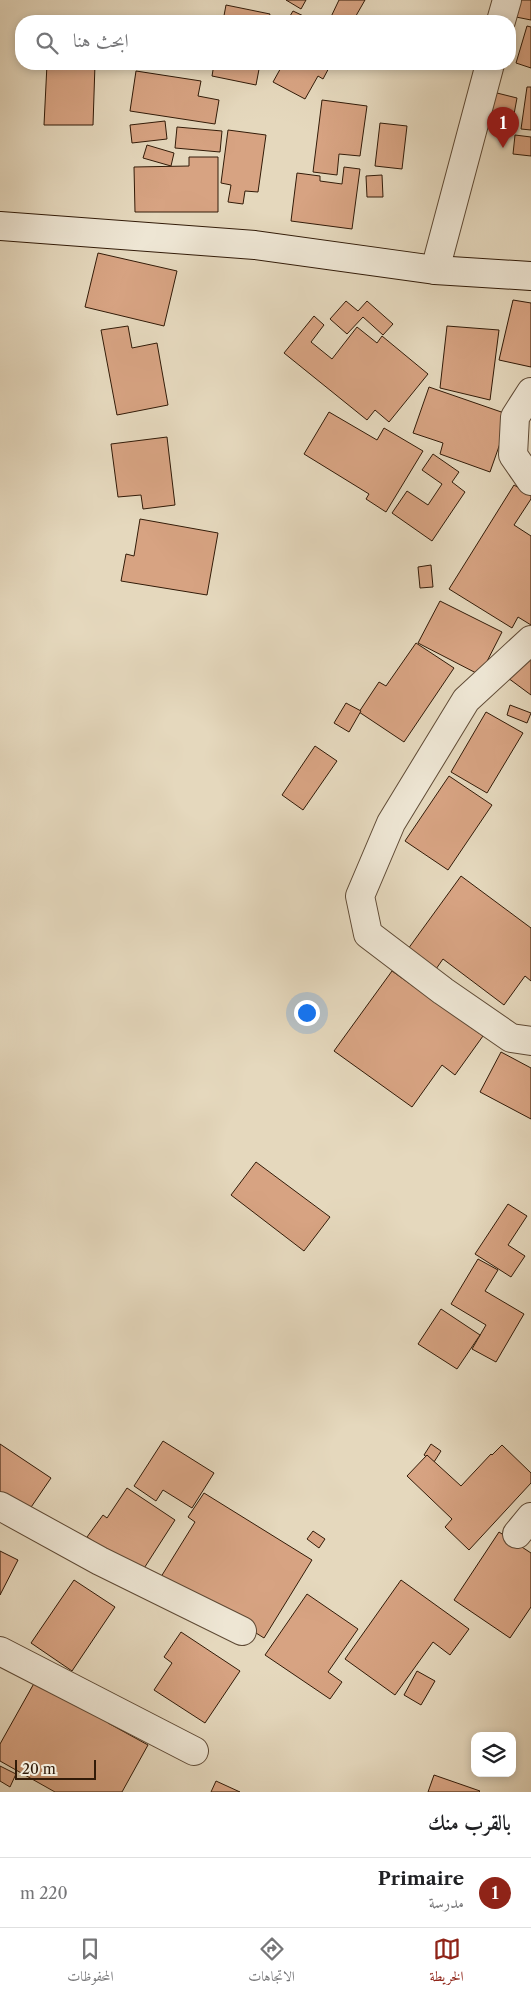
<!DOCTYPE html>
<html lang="ar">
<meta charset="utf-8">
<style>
body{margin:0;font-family:"Libre Caslon Text",Amiri,serif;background:#f2f2f2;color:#202124;direction:rtl}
.controls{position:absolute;right:15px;bottom:15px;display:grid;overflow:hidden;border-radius:10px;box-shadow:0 2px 8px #0003}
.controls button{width:45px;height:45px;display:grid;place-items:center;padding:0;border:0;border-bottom:1px solid #e0e0e0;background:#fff;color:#202124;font:25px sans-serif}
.scale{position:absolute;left:15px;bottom:12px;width:81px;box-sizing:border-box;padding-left:5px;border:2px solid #321b08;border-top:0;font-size:14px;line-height:18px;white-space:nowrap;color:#321b08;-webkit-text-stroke:4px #eee6d4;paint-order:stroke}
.you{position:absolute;left:306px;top:1012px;width:18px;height:18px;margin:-12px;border:4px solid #fff;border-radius:50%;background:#1a73e8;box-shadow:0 0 0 8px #1a73e833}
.badge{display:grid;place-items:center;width:32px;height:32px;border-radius:50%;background:#8f2418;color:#fff;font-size:16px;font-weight:700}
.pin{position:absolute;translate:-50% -41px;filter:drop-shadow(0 1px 2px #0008)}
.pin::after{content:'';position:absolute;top:26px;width:18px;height:15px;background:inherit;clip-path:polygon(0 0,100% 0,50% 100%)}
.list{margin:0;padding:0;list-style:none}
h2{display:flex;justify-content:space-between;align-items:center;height:65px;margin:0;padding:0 20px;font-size:21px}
h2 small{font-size:16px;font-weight:400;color:#757577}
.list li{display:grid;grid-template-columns:32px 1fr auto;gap:15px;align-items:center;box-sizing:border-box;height:70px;padding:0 20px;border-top:1px solid #e0e0e0}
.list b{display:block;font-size:19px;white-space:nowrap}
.list p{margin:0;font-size:16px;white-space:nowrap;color:#757577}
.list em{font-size:16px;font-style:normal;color:#757577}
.icon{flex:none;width:28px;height:28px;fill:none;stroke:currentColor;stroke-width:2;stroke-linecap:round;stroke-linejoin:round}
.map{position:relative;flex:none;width:531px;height:1792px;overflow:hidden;direction:ltr}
.search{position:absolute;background:#fff;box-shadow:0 2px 8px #0003;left:15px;right:15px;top:15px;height:55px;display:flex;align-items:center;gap:12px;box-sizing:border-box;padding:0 18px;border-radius:20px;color:#757577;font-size:19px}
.sheet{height:135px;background:#fff}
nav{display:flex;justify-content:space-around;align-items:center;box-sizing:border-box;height:70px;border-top:1px solid #e0e0e0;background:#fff;font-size:14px;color:#757577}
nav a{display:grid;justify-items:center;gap:2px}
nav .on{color:#8f2418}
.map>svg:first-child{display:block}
.building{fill:#d7a382;stroke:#321b08}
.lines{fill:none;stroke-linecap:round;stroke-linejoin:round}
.street-casing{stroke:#5f4a35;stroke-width:30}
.secondary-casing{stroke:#321b08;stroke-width:30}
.street{stroke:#eee6d4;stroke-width:28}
.secondary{stroke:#eee6d4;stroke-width:28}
</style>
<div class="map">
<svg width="531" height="1792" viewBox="0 0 531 1792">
<rect width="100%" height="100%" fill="#e5d8bd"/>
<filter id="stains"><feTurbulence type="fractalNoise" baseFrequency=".004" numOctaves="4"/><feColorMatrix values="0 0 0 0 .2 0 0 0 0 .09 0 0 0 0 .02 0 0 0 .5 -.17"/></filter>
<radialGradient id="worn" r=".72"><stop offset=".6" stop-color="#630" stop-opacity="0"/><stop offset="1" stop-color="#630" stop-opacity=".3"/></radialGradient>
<g class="building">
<polygon points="286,0 306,0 301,9"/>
<polygon points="339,0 365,0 353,21 329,21"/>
<polygon points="514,0 531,0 531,20 511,16"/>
<polygon points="226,5 270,14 268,21 223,21"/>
<polygon points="293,11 314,21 287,21"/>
<polygon points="527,26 531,27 531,68 516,63"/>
<polygon points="47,64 95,64 93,125 44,125"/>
<polygon points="214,64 260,64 256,85 212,76"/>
<polygon points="283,64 331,64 323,79 318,76 305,99 273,82"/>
<polygon points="136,71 201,81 198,96 219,100 215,124 130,111"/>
<polygon points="527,87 531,87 531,130 521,129"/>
<polygon points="493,92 517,98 512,125 487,120"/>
<polygon points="322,100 367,106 360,156 339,154 337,175 313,172"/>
<polygon points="165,121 167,139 132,143 130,125"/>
<polygon points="380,123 407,126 402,169 375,166"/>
<polygon points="177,127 222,131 220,152 175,148"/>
<polygon points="228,130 266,135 258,192 245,191 243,204 228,202 231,185 221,183"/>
<polygon points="515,135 531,137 531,156 513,154"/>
<polygon points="147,145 174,153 171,166 143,158"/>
<polygon points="189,157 218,157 218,212 135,212 134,167 189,166"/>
<polygon points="344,167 360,169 352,229 291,221 297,173 320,176 320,181 342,184"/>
<polygon points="382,175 383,197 367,197 366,176"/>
<polygon points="98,253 177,271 164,326 85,307"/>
<polygon points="513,300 531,303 531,367 499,360"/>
<polygon points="346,301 358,311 367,301 393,324 383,335 363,317 347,334 330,319"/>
<polygon points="314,316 324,325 311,342 332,359 357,327 377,343 382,336 428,374 389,422 375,410 367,420 284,353"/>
<polygon points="128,326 132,348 157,343 168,405 117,415 101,330"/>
<polygon points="447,326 499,330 490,400 440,388"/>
<polygon points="429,387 510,415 490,472 440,454 443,443 413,433"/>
<polygon points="329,412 377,440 384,428 423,451 386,512 366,499 369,494 304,454"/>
<polygon points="167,437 175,505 143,509 141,495 118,497 111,444"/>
<polygon points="433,454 459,472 452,482 465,492 432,541 392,513 407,491 428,505 442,484 422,470"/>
<polygon points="514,485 531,495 531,499 514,525 531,536 531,625 518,617 512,628 449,589"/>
<polygon points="140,519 218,533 207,595 121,581 126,554 134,556"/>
<polygon points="431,565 433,587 420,588 418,567"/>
<polygon points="440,601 502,632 480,675 418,643"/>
<polygon points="416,643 454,668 404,742 359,712 379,682 386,686"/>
<polygon points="531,653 531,695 508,678"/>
<polygon points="346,703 361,711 349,732 334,723"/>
<polygon points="510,705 531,713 527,723 507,715"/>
<polygon points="486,712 523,733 487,793 451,772"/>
<polygon points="315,746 337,761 303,810 282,795"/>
<polygon points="449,776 492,805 448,870 405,841"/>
<polygon points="461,876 531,928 531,981 525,976 504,1005 443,959 436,969 408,949"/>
<polygon points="392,971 483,1036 455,1075 442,1065 412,1107 334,1051"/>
<polygon points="501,1052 531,1068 531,1119 480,1092"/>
<polygon points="256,1162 330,1217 304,1251 231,1195"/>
<polygon points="508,1204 527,1216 508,1245 525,1256 511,1277 475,1254"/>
<polygon points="478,1259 498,1270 485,1291 524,1314 496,1362 472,1349 486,1325 451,1304"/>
<polygon points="441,1309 480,1335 457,1369 418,1344"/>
<polygon points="163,1441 214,1473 192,1508 163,1490 156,1501 134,1486"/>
<polygon points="0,1444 51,1478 25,1516 0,1499"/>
<polygon points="431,1444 441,1451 434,1462 424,1455"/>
<polygon points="502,1445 531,1473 531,1483 469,1550 445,1527 452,1519 407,1476 427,1455 461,1486 491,1454 492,1455"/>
<polygon points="127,1488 175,1520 141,1573 87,1537 103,1515 107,1518"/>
<polygon points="204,1493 312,1560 264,1638 208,1603 159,1580 195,1522 188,1517"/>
<polygon points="313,1531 325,1539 319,1548 307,1539"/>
<polygon points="499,1532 531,1553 531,1607 510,1638 454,1600"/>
<polygon points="0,1551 18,1560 0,1595"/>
<polygon points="74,1580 115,1607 72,1671 31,1643"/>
<polygon points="401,1580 469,1629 450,1655 433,1642 395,1695 345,1659"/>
<polygon points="307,1594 358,1629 328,1672 342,1682 330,1699 265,1655"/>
<polygon points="181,1632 240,1671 205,1723 154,1690 172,1663 164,1657"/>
<polygon points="417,1671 435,1681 421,1705 404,1695"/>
<polygon points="37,1678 111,1719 108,1723 148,1745 122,1792 55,1792 0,1761 0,1744"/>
<polygon points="0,1766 16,1774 10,1787 0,1781"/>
<polygon points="434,1775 480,1791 479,1792 428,1792"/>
<polygon points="216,1781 240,1792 211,1792"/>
</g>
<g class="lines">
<defs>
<g id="street">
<polyline points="501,21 507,0"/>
<polyline points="435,270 490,64"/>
<polyline points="531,392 515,417 513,455 531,481"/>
<polyline points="531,640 466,700 391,823 360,896 368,934 443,991 511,1038 531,1041"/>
<polyline points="0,1506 100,1561 242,1631"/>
<polyline points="517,1534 531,1517"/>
<polyline points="0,1651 194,1751"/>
</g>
<polyline id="secondary" points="0,226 255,245 435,270 531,276"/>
</defs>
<use href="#street" class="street-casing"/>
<use href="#secondary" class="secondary-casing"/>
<use href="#street" class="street"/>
<use href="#secondary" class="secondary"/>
</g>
<rect width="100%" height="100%" filter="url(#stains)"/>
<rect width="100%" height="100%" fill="url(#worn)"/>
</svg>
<div class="controls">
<button><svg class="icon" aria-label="layers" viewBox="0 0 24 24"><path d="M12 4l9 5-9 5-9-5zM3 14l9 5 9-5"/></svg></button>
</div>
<div class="scale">20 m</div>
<div class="you"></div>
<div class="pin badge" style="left:503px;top:148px">1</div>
<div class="search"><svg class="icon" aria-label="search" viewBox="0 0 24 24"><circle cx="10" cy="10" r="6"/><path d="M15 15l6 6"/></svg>ابحث هنا</div>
</div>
<section class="sheet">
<h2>بالقرب منك<small></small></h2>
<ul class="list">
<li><span class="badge">1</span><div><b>Primaire</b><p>مدرسة</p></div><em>220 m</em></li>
</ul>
</section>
<nav>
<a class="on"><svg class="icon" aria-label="map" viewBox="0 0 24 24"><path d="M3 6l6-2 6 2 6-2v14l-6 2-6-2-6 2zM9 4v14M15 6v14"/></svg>الخريطة</a>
<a><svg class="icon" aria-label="directions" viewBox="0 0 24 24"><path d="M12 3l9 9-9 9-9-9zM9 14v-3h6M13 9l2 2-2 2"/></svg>الاتجاهات</a>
<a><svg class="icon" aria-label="saved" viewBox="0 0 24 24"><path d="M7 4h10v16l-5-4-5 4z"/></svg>المحفوظات</a>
</nav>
